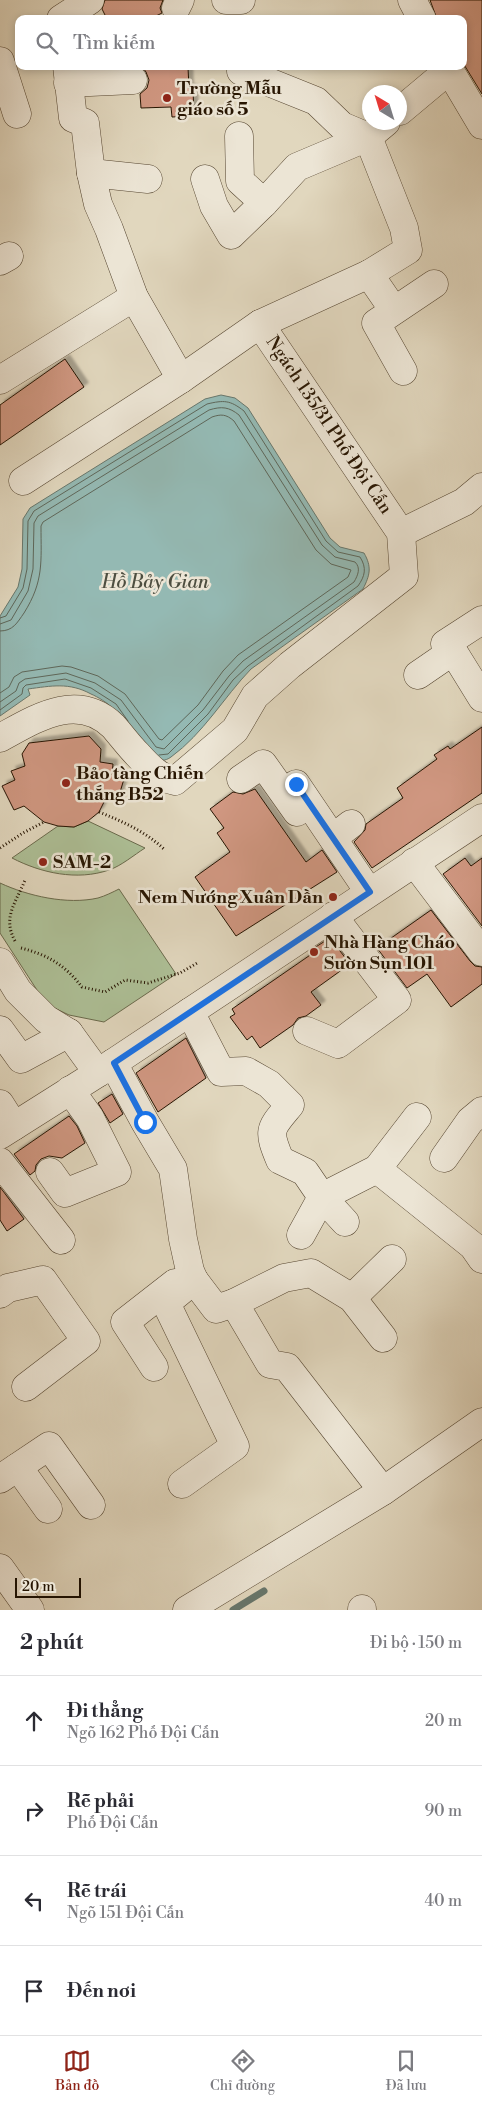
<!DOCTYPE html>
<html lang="vi">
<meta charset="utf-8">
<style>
body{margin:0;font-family:"Libre Bodoni",serif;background:#f2f2f3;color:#2b2b33}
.compass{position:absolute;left:362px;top:85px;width:45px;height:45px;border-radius:50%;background:#fff;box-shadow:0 2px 8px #0003;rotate:322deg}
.scale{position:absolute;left:15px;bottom:12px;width:66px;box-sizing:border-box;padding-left:5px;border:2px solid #271502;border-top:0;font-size:14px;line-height:18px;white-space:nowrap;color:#271502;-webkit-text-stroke:4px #ece5d5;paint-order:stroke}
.stop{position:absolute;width:15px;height:15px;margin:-11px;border:4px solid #1a73e8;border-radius:50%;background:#fff}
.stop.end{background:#1a73e8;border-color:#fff;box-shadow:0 1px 5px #0008}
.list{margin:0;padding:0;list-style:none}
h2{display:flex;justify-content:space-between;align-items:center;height:65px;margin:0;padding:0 20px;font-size:21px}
h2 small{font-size:16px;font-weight:400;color:#7c7c81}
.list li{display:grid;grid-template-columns:32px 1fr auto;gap:15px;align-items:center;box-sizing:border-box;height:90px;padding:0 20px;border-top:1px solid #e1e1e2}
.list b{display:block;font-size:19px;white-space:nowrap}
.list p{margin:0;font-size:16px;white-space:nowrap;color:#7c7c81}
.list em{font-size:16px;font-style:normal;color:#7c7c81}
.icon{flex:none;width:28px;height:28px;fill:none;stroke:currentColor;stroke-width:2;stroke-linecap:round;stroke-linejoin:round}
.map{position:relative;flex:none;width:482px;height:1610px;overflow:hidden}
.search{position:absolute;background:#fff;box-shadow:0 2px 8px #0003;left:15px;right:15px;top:15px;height:55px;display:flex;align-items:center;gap:12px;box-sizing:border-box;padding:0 18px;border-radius:10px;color:#7c7c81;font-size:19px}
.sheet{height:425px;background:#fff}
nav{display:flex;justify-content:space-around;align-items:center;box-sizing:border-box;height:70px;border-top:1px solid #e1e1e2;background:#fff;font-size:14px;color:#7c7c81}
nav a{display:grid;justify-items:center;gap:2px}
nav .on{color:#8f2418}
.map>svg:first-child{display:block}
.green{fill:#adbf96;stroke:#6a6a4c}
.water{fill:#94b9b3;stroke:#68776c}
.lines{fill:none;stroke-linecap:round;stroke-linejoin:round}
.shore{stroke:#5e675a;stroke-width:1}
.stream{stroke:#68776c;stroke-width:7}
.building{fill:#d09781;stroke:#271502;filter:url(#shadow)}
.minor-casing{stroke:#564631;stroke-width:29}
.path{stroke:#271502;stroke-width:3;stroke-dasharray:1 2.5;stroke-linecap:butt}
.minor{stroke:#ece5d5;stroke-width:28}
.route{stroke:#1a73e8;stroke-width:6}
.poi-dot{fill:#8f2418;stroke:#ece5d5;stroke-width:2}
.labels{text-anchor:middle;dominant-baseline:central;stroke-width:5;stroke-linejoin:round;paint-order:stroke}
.poi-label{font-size:18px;font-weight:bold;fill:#271502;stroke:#ece5d5;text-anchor:start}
.street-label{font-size:18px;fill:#271502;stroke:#ece5d5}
.water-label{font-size:19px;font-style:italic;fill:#4d4e40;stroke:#ece5d5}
</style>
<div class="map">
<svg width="482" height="1610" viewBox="0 0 482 1610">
<defs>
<filter id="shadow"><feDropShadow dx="4.5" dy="-4.5" stdDeviation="1" flood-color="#0004"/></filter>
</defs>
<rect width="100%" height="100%" fill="#e1d7be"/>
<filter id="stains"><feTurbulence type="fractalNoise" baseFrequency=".004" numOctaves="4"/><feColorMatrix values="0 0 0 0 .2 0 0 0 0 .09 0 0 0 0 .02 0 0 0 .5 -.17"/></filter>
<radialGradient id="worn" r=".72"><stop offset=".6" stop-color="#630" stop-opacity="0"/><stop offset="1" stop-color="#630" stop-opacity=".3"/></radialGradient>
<g class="green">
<path d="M88 821 145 848C134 855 121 866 109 870 77 881 41 873 12 858L58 826 74 827Z"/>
<path d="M0 883C28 896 67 905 98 898 105 896 113 892 119 889L176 974 104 1022 69 1015 46 1004 0 933Z"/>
</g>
<path class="water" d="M221 395 235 398 248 408 330 538 340 547 364 553C372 567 370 575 363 589L251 669C224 697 203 734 171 757 148 774 126 722 113 709 108 703 98 697 91 694 69 682 51 686 28 689L30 695 0 716V616L18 587 22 569 23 519 30 508 205 399Z"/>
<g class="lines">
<g class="shore">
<path d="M0 618 6 616 23 588 27 569 28 521 34 511 207 404C224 400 230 400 244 411L326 541 338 552 360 557C367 568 365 576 358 586L248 666 233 680 208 714 168 754 159 755"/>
<path d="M0 624 11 620 28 591 33 569 34 523 38 516 209 410C222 406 229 407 239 415L322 545 335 557 355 562C361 568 358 575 354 582L243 661 229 676 203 710 164 749 156 747 121 700 95 683 66 673 25 679 19 683 16 691 0 702"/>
<path d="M0 631C13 631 17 623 24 613 44 581 41 562 41 526L43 522 212 417C221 414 226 414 234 421L316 550 331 564 351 570 348 577 238 655 223 671 198 705 162 740 159 739 125 694 98 676 71 667 62 666 22 672 14 677 9 687 0 693"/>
<polyline points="0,710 22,694 23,688 26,685 65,679 91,688 116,704 128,721"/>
</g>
<polyline class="stream" points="233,1610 264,1591"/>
</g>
<g class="building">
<polygon points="105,0 163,0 160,8 162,13 150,19 107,19 102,9"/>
<polygon points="430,0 482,0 482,94 463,63 463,19 437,19"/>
<polygon points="188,67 189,89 193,89 194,116 172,117 171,107 141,108 140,94 147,88 149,80 146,72 143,68"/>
<polygon points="65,359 84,387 0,445 0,405"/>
<polygon points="482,727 482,793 372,868 354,842 365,830 366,824 403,798 397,788 437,759 434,755 448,746 450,749"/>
<polygon points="89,736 101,749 100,762 113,764 112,775 124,779 117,802 106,798 99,812 88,821 74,827 58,826 44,822 24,806 14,810 2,786 15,780 11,771 25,766 22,754 29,743"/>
<polygon points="255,789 306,862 322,850 337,872 236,936 195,877 230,852 217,833 224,828 210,809 233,792 243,794"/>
<polygon points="465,858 471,866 482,858 482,926 443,874"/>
<polygon points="431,910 470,961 475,966 482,967 482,984 451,1007 427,974 407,988 377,948"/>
<polygon points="330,938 350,964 311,992 321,1005 306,1016 298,1018 293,1025 260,1048 252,1036 247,1040 230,1017 235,1014 232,1009 316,951 314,948"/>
<polygon points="186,1038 206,1078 158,1112 136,1073"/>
<polygon points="112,1094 123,1114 110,1123 98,1103"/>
<polygon points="69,1116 77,1126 85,1143 62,1158 49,1156 41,1159 36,1165 35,1171 30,1175 14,1154"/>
<polygon points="0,1187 24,1219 7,1231 0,1220"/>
</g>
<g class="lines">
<defs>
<g id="minor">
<polyline points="226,0 241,0"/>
<polyline points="412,0 422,19"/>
<polyline points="176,8 180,0"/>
<polyline points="61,19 90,0"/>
<polyline points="0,61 17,114"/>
<polyline points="67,66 73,118 85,123 91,173 98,204 109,229 134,297 181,379"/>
<polyline points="447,66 482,125"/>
<polyline points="241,71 316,101 342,126 368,137 404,228 408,250 369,274"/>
<polyline points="68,83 133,80"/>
<polyline points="400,111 449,70"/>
<polyline points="239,136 240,181 264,203"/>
<polyline points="91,173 148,179"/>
<polyline points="205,179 214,206 231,235 264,203 297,167 368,137 386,122"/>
<polyline points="0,261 9,256"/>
<polyline points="403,371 376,323 434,284"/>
<polyline points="0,380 134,297"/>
<polyline points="23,481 181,379 260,324 369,274 393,309"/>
<polyline points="401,533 464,502 482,487"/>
<polyline points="482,620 445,644 453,651 482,698"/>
<polyline points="418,675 453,651"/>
<path d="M0 738C35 719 77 691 113 726 121 735 129 746 138 755 149 767 159 778 175 781L235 730 255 696 290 665 404 576 401 533 260 324"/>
<polyline points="241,779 263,764 297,812 298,811"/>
<polyline points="296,784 369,892"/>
<polyline points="333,838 351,824"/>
<polyline points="414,862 482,952"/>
<polyline points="0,962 18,991 46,1019 69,1033 98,1073"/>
<path d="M190 1012 221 1072 246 1071 269 1084 290 1105C270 1129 267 1129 280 1160L305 1172 322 1197 301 1235"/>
<polyline points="0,1030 21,1059 69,1033"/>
<polyline points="307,1031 338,1044 397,1000 333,916"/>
<polyline points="113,1063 145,1122 173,1169 183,1239 190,1271 194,1280 166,1303 235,1446 182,1484"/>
<polyline points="0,1104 14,1126"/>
<polyline points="0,1135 98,1073 482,818"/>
<polyline points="444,1158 470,1121 482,1111"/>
<polyline points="0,1162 61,1240"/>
<polyline points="377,1169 473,1246 482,1259"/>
<polyline points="50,1172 65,1193 117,1172 90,1118 70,1090"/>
<polyline points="345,1222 322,1197 377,1169 417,1117"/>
<polyline points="194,1280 216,1309 234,1303"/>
<polyline points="0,1294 8,1288 43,1280 86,1341 26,1387"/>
<polyline points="352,1298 392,1259"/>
<polyline points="383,1338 352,1298 311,1273 284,1278 234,1303 270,1364 287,1367 383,1491"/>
<polyline points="154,1367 125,1322 175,1283"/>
<polyline points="18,1467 48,1509"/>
<polyline points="0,1479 49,1446 91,1505"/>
<polyline points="0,1568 30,1610"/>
<polyline points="362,1609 362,1610"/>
<polyline points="187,1610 383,1491 482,1422"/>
</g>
</defs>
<use href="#minor" class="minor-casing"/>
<g class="path">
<path d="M99 812C124 822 146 832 165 850"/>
<polyline points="0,848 23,833 44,822"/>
<path d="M15 941C2 917 16 903 25 880"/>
<path d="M21 948C48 955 65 965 82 987L105 992 125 980 148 983 180 973 199 962"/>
</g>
<use href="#minor" class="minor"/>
</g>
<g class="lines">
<polyline class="route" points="145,1122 114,1063 370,892 296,784"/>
</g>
<g class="poi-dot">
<circle cx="167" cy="98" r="5"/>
<circle cx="66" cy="783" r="5"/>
<circle cx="43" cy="862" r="5"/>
<circle cx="333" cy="897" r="5"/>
<circle cx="314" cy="952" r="5"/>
</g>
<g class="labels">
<g class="poi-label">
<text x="177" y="88">Trường Mẫu<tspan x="177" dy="21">giáo số 5</tspan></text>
<text x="76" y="773">Bảo tàng Chiến<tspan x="76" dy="21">thắng B52</tspan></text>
<text x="53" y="862">SAM-2</text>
<text x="323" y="897" text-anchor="end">Nem Nướng Xuân Dần</text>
<text x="324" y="942">Nhà Hàng Cháo<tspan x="324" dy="21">Sườn Sụn 101</tspan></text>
</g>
<g class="street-label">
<text transform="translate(329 425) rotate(56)">Ngách 135/31 Phố Đội Cấn</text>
</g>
<g class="water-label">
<text x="155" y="582">Hồ Bảy Gian</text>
</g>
</g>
<rect width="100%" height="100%" filter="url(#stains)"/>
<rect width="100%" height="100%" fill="url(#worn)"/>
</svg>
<svg class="compass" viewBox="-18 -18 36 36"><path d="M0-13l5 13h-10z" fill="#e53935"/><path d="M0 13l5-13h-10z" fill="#7c7c81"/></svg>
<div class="scale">20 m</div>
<div class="stop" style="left:145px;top:1122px"></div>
<div class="stop end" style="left:296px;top:784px"></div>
<div class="search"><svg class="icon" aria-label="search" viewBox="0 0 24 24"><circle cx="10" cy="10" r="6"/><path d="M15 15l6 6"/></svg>Tìm kiếm</div>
</div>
<section class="sheet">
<h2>2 phút<small>Đi bộ · 150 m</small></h2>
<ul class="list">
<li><svg class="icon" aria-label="ahead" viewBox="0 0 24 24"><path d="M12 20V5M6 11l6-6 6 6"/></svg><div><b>Đi thẳng</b><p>Ngõ 162 Phố Đội Cấn</p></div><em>20 m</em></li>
<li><svg class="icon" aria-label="right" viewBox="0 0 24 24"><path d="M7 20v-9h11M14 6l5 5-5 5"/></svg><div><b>Rẽ phải</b><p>Phố Đội Cấn</p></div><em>90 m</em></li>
<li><svg class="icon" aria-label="left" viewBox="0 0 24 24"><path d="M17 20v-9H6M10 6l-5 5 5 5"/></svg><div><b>Rẽ trái</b><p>Ngõ 151 Đội Cấn</p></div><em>40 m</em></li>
<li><svg class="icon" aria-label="arrive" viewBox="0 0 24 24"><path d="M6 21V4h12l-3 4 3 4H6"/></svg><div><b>Đến nơi</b></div></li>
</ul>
</section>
<nav>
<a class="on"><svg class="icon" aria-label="map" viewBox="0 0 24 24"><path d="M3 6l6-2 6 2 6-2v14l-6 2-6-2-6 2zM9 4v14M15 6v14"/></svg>Bản đồ</a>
<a><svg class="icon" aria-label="directions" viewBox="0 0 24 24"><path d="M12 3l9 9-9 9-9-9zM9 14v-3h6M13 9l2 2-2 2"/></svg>Chỉ đường</a>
<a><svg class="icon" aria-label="saved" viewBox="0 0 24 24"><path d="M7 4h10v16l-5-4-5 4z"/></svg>Đã lưu</a>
</nav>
